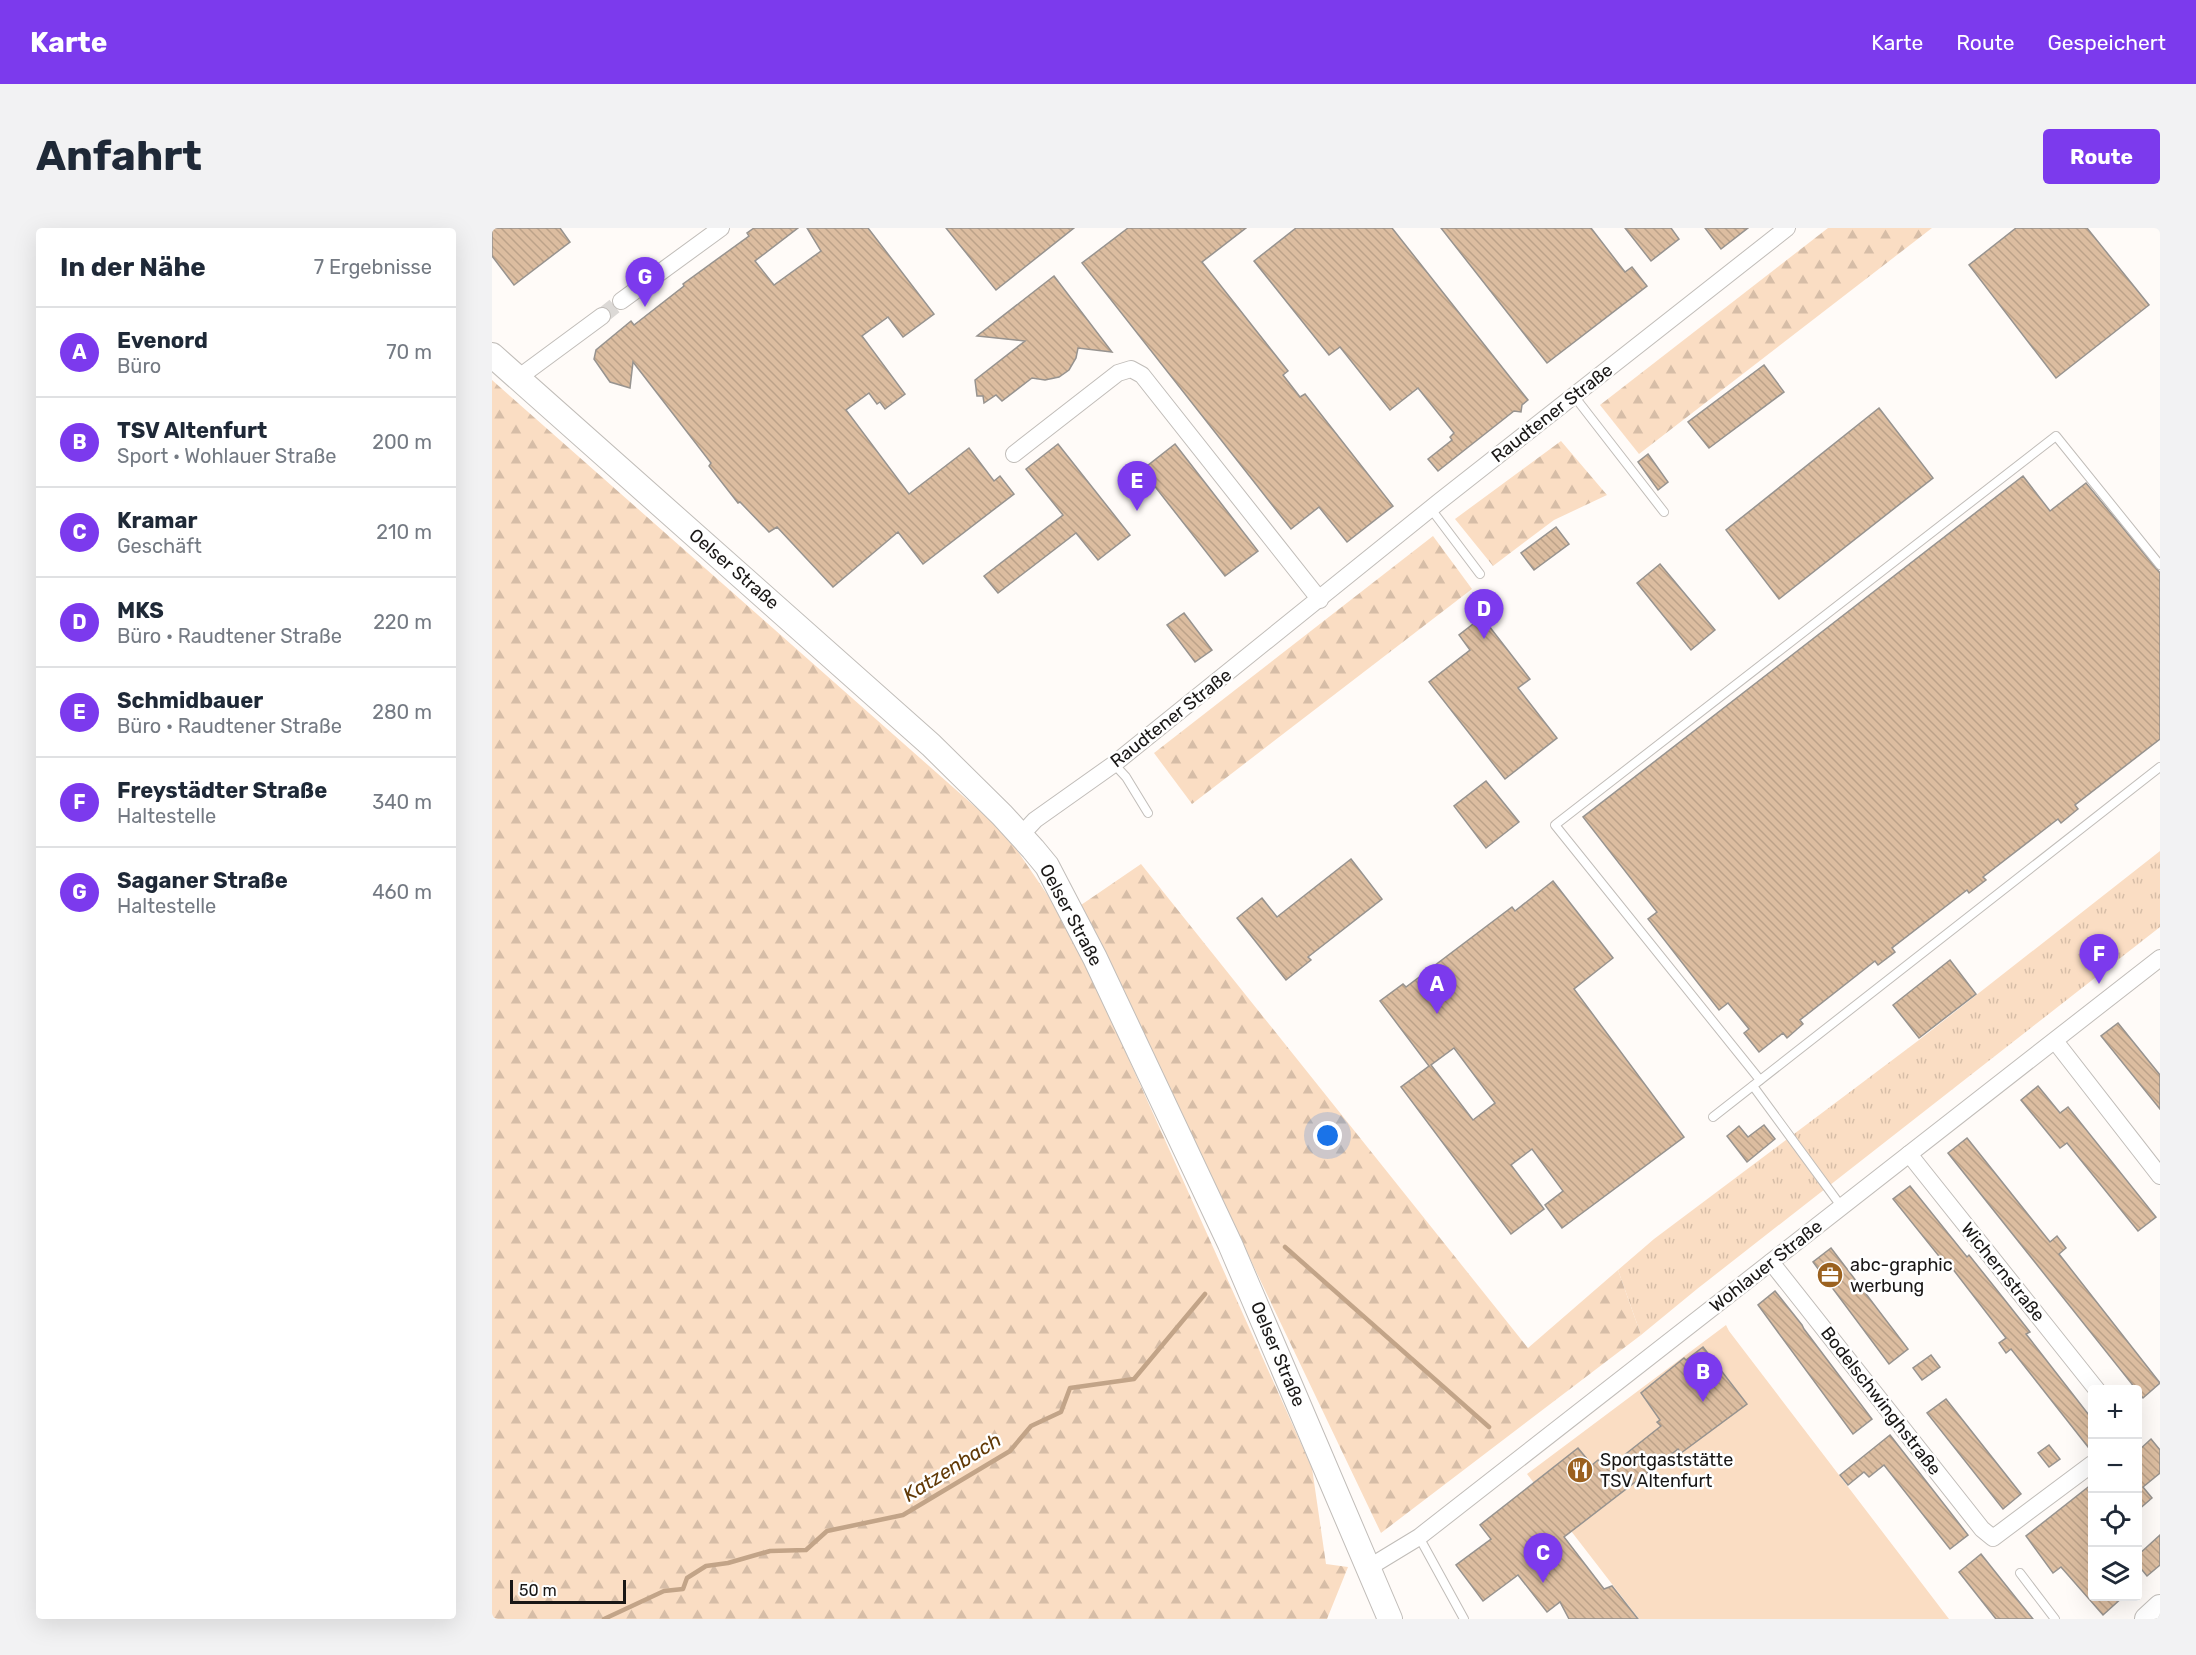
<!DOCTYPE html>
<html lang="de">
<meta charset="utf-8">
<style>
body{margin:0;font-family:Rubik,sans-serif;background:#f2f2f3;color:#1f2937}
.controls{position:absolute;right:18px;bottom:18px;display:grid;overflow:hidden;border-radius:6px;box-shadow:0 6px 24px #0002}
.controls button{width:54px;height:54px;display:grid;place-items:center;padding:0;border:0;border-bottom:2px solid #e0e1e3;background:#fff;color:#1f2937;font:30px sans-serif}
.scale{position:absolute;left:18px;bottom:15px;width:116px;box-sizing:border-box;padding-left:6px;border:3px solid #191716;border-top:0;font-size:16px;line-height:21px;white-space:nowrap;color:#191716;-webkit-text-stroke:4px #fff;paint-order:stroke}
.you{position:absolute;left:836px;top:908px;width:21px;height:21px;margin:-15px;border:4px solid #fff;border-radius:50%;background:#1a73e8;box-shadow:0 0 0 9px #1a73e833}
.badge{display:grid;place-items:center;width:39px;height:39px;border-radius:50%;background:#7c3aed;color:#fff;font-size:20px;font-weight:700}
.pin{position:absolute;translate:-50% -50px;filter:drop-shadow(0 2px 3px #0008)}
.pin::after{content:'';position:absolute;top:32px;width:21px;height:18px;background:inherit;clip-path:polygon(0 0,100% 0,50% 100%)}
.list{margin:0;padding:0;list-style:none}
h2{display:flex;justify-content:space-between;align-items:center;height:78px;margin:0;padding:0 24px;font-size:26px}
h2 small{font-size:20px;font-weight:400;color:#747a83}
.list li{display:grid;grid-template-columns:39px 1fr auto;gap:18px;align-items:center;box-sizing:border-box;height:90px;padding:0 24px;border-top:2px solid #e0e1e3}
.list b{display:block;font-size:22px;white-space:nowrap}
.list p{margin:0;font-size:20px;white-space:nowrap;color:#747a83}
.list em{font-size:20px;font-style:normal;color:#747a83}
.icon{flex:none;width:33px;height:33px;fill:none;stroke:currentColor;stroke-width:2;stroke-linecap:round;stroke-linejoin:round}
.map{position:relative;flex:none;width:1668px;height:1391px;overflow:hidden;border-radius:6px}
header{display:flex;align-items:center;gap:36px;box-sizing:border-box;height:84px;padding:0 30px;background:#7c3aed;color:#fff}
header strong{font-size:28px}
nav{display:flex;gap:33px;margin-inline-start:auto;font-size:21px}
.intro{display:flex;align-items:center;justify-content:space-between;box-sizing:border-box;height:144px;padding:0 36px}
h1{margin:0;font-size:42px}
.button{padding:15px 27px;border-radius:6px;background:#7c3aed;color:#fff;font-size:21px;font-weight:700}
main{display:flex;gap:36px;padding:0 36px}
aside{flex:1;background:#fff;border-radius:6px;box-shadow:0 6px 24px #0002}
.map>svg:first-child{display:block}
.grass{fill:url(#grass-tufts)}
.forest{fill:url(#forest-firs)}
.pitch{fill:#faddc3}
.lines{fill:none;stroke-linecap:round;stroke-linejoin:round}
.stream{stroke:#c2a488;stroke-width:4.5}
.building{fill:url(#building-back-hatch);stroke:#97938f;stroke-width:1.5;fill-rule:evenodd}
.street-tunnel{stroke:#dcd9d6;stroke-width:16;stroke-dasharray:16 8;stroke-linecap:butt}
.lane-casing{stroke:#c1bdb9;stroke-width:10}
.street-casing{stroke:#c1bdb9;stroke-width:18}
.secondary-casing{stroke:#c1bdb9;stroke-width:26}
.lane{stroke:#fff;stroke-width:8}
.street{stroke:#fff;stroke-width:16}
.secondary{stroke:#fff;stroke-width:24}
.labels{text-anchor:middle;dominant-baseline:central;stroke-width:5;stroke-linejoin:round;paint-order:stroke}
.street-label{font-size:18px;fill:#191716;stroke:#fff}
.poi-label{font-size:18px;fill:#191716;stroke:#fff;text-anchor:start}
.water-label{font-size:20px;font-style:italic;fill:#613906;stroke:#fff}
</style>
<header>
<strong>Karte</strong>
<nav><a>Karte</a><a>Route</a><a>Gespeichert</a></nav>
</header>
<div class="intro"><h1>Anfahrt</h1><a class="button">Route</a></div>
<main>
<aside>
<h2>In der Nähe<small>7 Ergebnisse</small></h2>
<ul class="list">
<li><span class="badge">A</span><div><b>Evenord</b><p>Büro</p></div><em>70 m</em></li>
<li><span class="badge">B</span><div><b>TSV Altenfurt</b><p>Sport · Wohlauer Straße</p></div><em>200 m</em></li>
<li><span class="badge">C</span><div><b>Kramar</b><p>Geschäft</p></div><em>210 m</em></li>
<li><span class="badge">D</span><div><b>MKS</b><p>Büro · Raudtener Straße</p></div><em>220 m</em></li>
<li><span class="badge">E</span><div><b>Schmidbauer</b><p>Büro · Raudtener Straße</p></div><em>280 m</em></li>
<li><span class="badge">F</span><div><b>Freystädter Straße</b><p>Haltestelle</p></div><em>340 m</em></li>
<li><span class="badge">G</span><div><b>Saganer Straße</b><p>Haltestelle</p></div><em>460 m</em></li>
</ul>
</aside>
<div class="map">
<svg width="1668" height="1391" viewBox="0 0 1668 1391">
<defs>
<pattern id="grass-tufts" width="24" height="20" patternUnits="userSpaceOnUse" patternTransform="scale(1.5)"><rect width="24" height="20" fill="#faddc3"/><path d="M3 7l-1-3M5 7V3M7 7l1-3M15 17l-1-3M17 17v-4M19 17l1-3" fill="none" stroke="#d6bda7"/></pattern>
<pattern id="forest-firs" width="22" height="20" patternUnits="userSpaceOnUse" patternTransform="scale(1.5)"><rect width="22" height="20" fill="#faddc3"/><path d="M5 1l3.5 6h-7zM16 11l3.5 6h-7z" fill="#d6bda7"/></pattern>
<pattern id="building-back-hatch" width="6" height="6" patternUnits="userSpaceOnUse" patternTransform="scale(1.5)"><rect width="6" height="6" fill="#dcbda0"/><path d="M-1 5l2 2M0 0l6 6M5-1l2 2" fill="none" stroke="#bca289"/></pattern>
</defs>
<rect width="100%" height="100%" fill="#fffbf8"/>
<polygon class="grass" points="1668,623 1668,699 1205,1061 1149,1107 1126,1042 1162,1011 1427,812"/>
<g class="forest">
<polygon points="1336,0 1440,0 1147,226 1108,177"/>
<polygon points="0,152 514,606 578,700 820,1240 834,1336 856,1339 835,1391 0,1391"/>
<polygon points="1069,213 1115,267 1062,292 1001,338 963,291"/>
<polygon points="941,308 980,361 700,576 662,525"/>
<polygon points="649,636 1036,1120 1126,1042 1149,1107 889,1305 589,677"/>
</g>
<polygon class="pitch" points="1234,1097 1237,1103 1457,1391 1147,1391 1035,1246"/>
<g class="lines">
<g class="stream">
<polyline points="793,1019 997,1199"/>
<polyline points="112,1391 172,1363 191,1361 195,1350 214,1338 236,1335 278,1323 314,1322 335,1303 411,1287 518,1223 539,1198 569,1184 578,1160 642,1151 713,1066"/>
</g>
</g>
<g class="building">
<polygon points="0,0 68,0 78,14 22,57 0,28"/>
<polygon points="262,0 306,0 263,33 282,57 329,23 315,0 376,0 442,86 411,109 396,89 370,108 413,166 393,181 388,174 385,176 377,165 354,182 417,266 477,220 502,253 508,248 522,266 431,336 406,304 341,359 285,299 277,304 248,274 246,275 217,238 219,235 141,134 138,160 118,154 102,131 104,122 139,93 142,97 192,58 191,56 257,8 255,5"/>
<polygon points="454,0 582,0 504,62"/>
<polygon points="636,0 754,0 710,34 796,143 791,147 808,169 813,166 901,278 855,314 827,279 799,301 590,35"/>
<polygon points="804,0 900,0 1036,172 1030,177 1029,184 1022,183 946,243 936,231 960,212 958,209 962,205 926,160 898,182 848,119 837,127 762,33"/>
<polygon points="949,0 1099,0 1133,44 1140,39 1155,58 1055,135"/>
<polygon points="1133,0 1179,0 1187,11 1159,33"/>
<polygon points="1213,0 1256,0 1229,21"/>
<polygon points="1524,0 1595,0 1657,77 1564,150 1477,37"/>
<polygon points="562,48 620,124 586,120 584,130 577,142 567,149 553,152 540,150 510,173 504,167 492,175 491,168 485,168 483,152 533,113 485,108"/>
<polygon points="1272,137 1292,164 1217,220 1196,194"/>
<polygon points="1387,180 1441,250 1287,371 1234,302"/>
<polygon points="566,216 638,307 606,332 584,305 506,365 492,348 571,287 534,241"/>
<polygon points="683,216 766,323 733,348 650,242"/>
<polygon points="1156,226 1176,254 1166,262 1146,234"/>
<polygon points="1531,248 1558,283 1594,255 1668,345 1668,511 1583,577 1586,581 1569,595 1566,591 1491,649 1494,652 1477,665 1475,662 1400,720 1403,724 1386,737 1383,733 1308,792 1311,796 1295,810 1291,805 1267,824 1252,805 1257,801 1236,775 1227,782 1156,691 1165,684 1091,589"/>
<polygon points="1064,299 1077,316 1042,342 1029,325"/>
<polygon points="1168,336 1223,402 1199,422 1145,355"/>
<polygon points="692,385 720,422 703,434 675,397"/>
<polygon points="990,389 1038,451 1026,460 1065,510 1013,551 937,454 978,422 967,407"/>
<polygon points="994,553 1027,594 994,620 962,578"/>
<polygon points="859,631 890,671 816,729 819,732 794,752 745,690 770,670 785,689"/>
<path d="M1061 653 1121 730 1082 761 1192 909 1070 1000 1053 977 1071 963 1040 921 1019 937 1052 981 1019 1006 909 859 937 838 888 773 911 756 914 759 1020 679 1023 683ZM962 820 1003 875 981 892 939 837Z"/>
<polygon points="1458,732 1484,766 1427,810 1401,777"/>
<polygon points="1626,795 1668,847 1668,881 1609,808"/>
<polygon points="1546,858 1568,885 1576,879 1664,989 1646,1003 1575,915 1568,920 1529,872"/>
<polygon points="1272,897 1283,911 1255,934 1235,908 1247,898 1256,909"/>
<polygon points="1475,910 1558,1014 1565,1008 1574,1020 1567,1026 1668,1155 1651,1170 1456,925"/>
<polygon points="1418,958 1475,1029 1477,1027 1512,1071 1538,1104 1534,1106 1600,1191 1600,1224 1519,1121 1514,1125 1507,1115 1514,1110 1460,1040 1458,1042 1401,971"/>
<polygon points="1339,1020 1416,1121 1397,1136 1321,1034"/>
<polygon points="1283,1063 1310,1097 1312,1101 1380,1191 1361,1206 1266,1077"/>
<polygon points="1211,1119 1255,1176 1189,1225 1186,1221 1072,1309 1112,1361 1120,1358 1146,1391 1077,1391 1068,1374 1055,1384 1026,1347 991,1373 964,1337 999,1311 988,1297 1086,1220 1100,1237 1106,1232 1109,1236 1116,1230 1121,1236 1169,1198 1165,1194 1168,1192 1149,1165 1192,1130 1194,1132"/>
<polygon points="1439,1127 1448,1139 1430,1152 1421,1140"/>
<polygon points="1454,1171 1529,1266 1511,1281 1435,1185"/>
<polygon points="1398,1207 1476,1307 1458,1321 1392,1237 1377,1249 1372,1244 1356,1257 1348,1247"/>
<polygon points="1659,1211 1668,1222 1668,1245 1651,1259 1660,1270 1646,1282 1646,1223"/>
<polygon points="1557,1217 1568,1231 1557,1239 1546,1225"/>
<polygon points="1600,1256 1600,1368 1632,1368 1611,1387 1569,1339 1561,1345 1534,1308"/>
<polygon points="1668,1307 1668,1337 1655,1348 1646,1337 1646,1327"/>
<polygon points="1489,1326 1524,1370 1541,1391 1504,1391 1467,1344"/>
</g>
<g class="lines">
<polyline class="street-tunnel" points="110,88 129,73"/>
<defs>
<g id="lane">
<polyline points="1082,168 1172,284"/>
<polyline points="939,281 988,346"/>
<polyline points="622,536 634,549 656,585"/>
<polyline points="1268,852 1063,597 1564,208 1668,337"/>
<polyline points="1261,858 1349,978"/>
<polyline points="1221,889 1668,539"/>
<polyline points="927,1309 972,1391"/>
<polyline points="1528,1345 1563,1391"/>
</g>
<g id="street">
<polyline points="129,73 229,0"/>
<polyline points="26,150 110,88"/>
<polyline points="522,226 626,145 639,141 650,147 828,372"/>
<polyline points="529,607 543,592 622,536 948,273 1295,0"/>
<polyline points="1563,813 1668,948"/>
<polyline points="1417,926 1605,1162"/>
<polyline points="1279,1034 1490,1301 1501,1310 1600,1236"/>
<polyline points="876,1340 927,1309 1668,730"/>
</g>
<g id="secondary">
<polyline points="0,127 439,517 510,587 541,621 555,638 603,730 738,1016 898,1391"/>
<polyline points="1655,1391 1668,1379"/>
</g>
</defs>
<use href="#lane" class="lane-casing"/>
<use href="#street" class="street-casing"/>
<use href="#secondary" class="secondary-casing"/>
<use href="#lane" class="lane"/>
<use href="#street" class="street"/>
<use href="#secondary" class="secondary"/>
</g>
<defs>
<symbol id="office-disc" viewBox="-11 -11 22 22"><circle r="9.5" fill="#9b611f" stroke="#fff"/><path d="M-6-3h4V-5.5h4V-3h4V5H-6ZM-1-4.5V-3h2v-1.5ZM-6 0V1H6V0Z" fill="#fff"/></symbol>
<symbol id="restaurant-disc" viewBox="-11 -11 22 22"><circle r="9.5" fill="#9b611f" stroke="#fff"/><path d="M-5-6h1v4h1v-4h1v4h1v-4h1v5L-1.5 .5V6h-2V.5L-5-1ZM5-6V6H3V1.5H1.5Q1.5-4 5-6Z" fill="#fff"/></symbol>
</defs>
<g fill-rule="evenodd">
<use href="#office-disc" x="1323" y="1032" width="30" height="30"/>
<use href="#restaurant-disc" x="1073" y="1227" width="30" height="30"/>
</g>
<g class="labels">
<g class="street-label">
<text transform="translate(1060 185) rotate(-38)">Raudtener Straße</text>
<text transform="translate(242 341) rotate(41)">Oelser Straße</text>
<text transform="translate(679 490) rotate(-38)">Raudtener Straße</text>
<text transform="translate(579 687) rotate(62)">Oelser Straße</text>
<text transform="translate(1274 1038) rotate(-38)">Wohlauer Straße</text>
<text transform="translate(1511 1044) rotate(51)">Wichernstraße</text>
<text transform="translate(786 1126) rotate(67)">Oelser Straße</text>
<text transform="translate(1389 1173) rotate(52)">Bodelschwinghstraße</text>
</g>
<g class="poi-label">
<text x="1358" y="1037">abc-graphic<tspan x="1358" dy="21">werbung</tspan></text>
<text x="1108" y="1232">Sportgaststätte<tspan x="1108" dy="21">TSV Altenfurt</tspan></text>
</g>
<g class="water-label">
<text transform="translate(460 1239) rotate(-32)">Katzenbach</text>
</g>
</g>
</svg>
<div class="controls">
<button>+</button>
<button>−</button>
<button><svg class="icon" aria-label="locate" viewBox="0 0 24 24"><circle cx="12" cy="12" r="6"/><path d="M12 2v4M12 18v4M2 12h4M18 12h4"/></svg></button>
<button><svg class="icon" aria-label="layers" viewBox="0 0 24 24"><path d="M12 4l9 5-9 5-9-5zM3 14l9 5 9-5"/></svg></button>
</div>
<div class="scale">50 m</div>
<div class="you"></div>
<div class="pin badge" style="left:945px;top:786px">A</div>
<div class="pin badge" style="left:1211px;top:1174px">B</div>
<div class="pin badge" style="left:1051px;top:1355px">C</div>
<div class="pin badge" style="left:992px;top:411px">D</div>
<div class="pin badge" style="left:645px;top:283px">E</div>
<div class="pin badge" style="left:1607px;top:756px">F</div>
<div class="pin badge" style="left:153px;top:79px">G</div>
</div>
</main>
